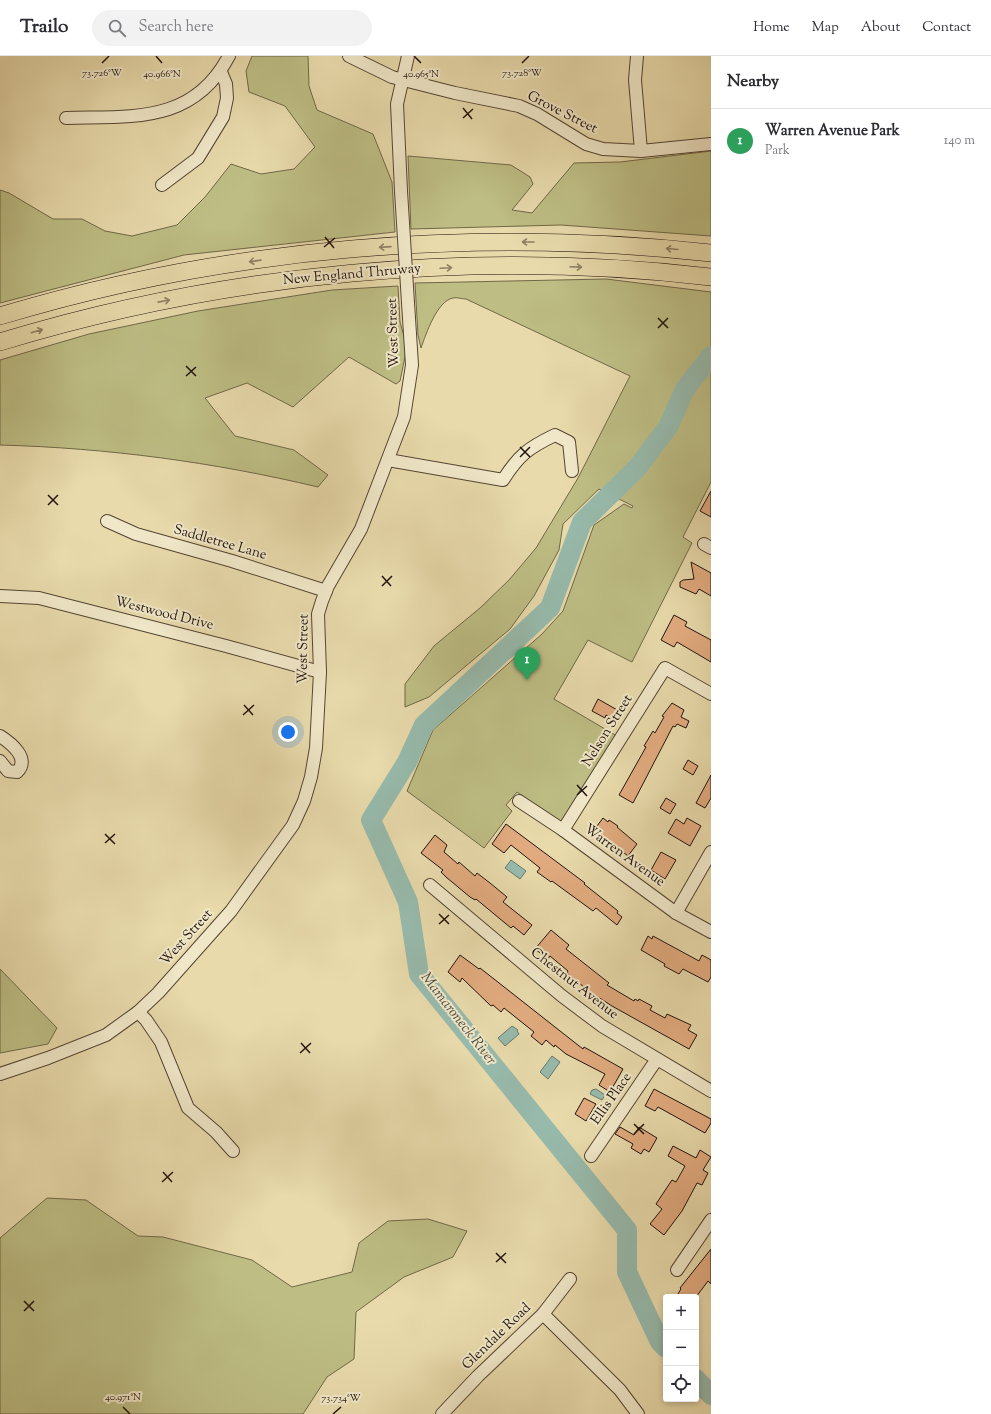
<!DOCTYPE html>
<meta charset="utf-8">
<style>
body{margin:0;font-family:"Sorts Mill Goudy",serif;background:#f2f2f3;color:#2b2b33}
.controls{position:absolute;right:12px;bottom:12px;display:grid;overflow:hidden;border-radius:4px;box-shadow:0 2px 6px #0003}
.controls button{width:36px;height:36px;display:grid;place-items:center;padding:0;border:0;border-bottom:1px solid #e1e1e2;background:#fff;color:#2b2b33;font:20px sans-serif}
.you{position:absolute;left:288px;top:676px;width:14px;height:14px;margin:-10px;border:3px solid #fff;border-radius:50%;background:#1a73e8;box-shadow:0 0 0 6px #1a73e833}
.badge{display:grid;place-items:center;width:26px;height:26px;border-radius:50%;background:#7c3aed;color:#fff;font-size:13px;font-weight:700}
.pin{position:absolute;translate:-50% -33px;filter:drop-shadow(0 1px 2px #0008)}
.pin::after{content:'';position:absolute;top:21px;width:14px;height:12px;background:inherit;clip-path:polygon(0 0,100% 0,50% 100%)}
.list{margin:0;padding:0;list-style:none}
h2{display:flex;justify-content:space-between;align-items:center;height:52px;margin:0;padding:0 16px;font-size:17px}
h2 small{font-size:13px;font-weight:400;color:#7c7c81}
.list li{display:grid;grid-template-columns:26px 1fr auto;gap:12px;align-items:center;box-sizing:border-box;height:64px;padding:0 16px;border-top:1px solid #e1e1e2}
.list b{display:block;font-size:15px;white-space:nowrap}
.list p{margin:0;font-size:13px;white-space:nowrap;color:#7c7c81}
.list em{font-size:13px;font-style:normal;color:#7c7c81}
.icon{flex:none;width:22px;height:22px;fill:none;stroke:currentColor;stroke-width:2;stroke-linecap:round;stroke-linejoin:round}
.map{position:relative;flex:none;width:711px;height:1358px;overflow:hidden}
header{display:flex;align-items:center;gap:24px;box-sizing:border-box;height:56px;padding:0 20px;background:#fff;border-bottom:1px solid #e1e1e2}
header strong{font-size:19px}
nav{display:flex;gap:22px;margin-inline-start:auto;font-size:14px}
.search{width:280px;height:36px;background:#f2f2f3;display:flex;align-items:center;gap:10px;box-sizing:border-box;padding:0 14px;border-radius:22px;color:#7c7c81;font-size:15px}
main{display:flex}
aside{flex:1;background:#fff}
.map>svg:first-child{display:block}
.green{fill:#bdbd84;stroke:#706848}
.water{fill:#97baac;stroke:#68776c}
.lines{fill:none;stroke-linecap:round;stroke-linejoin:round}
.river{stroke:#97baac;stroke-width:20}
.building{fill:#e1ab7f;stroke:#22130c}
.minor-casing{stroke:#544534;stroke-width:14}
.highway-casing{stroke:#22130c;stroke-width:18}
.minor{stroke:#f0e7c8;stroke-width:12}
.highway{stroke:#e8daab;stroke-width:17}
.minor-bridge-casing{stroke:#544534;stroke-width:14;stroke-linecap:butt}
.minor-bridge{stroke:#f0e7c8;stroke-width:12}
.oneway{stroke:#8f8063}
.ticks{fill:none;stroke:#22130c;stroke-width:1.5}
.labels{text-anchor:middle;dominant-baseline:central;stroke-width:4;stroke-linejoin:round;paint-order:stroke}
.street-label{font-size:14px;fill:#22130c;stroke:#f0e7c8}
.water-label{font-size:15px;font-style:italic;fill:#4b4d44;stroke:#f0e7c8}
.ticks-label{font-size:10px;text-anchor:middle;fill:#22130c;stroke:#f0e7c8;stroke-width:4;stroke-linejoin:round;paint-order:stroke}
</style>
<header>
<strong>Trailo</strong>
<div class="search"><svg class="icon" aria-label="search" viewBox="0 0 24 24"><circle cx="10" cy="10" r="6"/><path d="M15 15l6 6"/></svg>Search here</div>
<nav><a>Home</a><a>Map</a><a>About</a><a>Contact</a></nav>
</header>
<main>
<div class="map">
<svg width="711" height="1358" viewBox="0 0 711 1358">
<rect width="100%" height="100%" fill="#e8daab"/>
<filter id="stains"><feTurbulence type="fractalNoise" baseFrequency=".005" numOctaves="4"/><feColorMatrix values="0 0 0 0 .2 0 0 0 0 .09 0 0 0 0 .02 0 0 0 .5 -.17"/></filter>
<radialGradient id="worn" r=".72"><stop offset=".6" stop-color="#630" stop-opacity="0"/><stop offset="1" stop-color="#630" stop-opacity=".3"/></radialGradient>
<g class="green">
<polygon points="252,0 308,0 309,30 317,54 373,78 392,126 395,176 184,199 0,247 0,134 9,137 53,163 82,163 105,175 132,180 177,169 205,141 231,108 261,118 294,113 315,91 285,50 249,36 246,15"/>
<polygon points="711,95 711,180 561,169 411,173 408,100 511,109 530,121 533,128 512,154 532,157 574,107 620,106"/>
<path d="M606 223 711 236V426L683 481 692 487 632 606 588 584 554 643 617 680 563 767 517 736 506 749 512 755 484 792 407 735 433 674 542 578 563 555 594 469 624 448 632 452 633 450 599 433 563 468 559 494 534 540 510 573 429 641 405 651V628L434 590 480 552 509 524 536 492 578 422 630 320 466 243C462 243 457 241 453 242 437 245 426 278 421 292L418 279 415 227Z"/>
<path d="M398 230 400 266 407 291 400 325 396 328 349 301 293 351 247 327 205 342 235 380 294 394 328 419 318 431C213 406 108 392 0 389V304L89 278 198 255 332 234Z"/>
<polygon points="0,913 57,972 48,988 0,997"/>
<polygon points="47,1142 86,1144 138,1180 163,1181 252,1204 292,1231 352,1216 359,1187 388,1165 428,1163 467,1175 453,1201 404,1221 356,1256 354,1303 327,1321 303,1358 0,1358 0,1182"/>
</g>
<g class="water">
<polygon points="511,804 526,815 520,823 505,812"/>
<polygon points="512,970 518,974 517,975 519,978 505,990 498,982"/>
<polygon points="552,1000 560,1006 548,1023 540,1016"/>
<polygon points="596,1033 605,1039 602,1044 590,1038 592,1034"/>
</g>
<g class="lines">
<g class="river">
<polyline points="666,1292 660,1286 627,1216 627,1174 419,918 408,846 371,764 407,706 424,669 550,552 582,466 637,412 668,371 685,333 711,300"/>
<polyline points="696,1323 711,1339"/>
</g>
</g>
<g class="building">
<polygon points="711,435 711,461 700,455"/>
<polygon points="691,506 711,517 711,540 699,533 696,538 680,531 680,526 683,524 694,523"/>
<polygon points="674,559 687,566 685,570 711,584 711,606 677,586 674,591 661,584"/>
<polygon points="598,643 619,655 615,664 606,659 605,662 592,655"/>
<polygon points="672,647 684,654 681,661 689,665 686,672 677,668 675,671 673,670 633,747 619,739 646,691 644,690 653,675 655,677 664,661 662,660"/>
<polygon points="688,704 698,710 693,719 683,713"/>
<polygon points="711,719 711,742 705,752 696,747"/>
<polygon points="666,742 676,748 670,758 660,752"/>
<polygon points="603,762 608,766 609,764 618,770 617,771 637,788 628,800 594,774"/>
<polygon points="687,762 701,770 690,790 668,777 676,763 684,768"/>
<polygon points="506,768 585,827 584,828 618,855 617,857 622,861 617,869 596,852 593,855 552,825 551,826 537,816 540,812 511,789 504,797 492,788"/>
<polygon points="435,779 447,789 444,796 458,808 459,806 475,820 477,817 490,827 507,841 503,846 532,869 524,879 513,870 511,872 476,843 475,844 470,841 446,821 441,816 443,814 421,797"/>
<polygon points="661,796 676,804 665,823 651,814"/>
<polygon points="551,874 569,889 566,893 609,927 607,929 634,945 635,943 638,945 639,943 652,950 650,954 665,962 667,958 691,969 688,974 697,979 689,993 612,950 598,941 597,942 567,917 568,915 550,900 548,903 535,893"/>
<polygon points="648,880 652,883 653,880 699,905 702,899 711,904 711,921 708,926 683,913 679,918 664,910 665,908 641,894"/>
<polygon points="460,899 479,913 480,912 583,993 584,991 623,1013 610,1036 599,1029 605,1018 566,998 555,989 554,991 546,984 542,989 531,980 534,976 504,952 501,956 493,949 491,950 462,922 460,926 448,916"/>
<polygon points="654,1033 711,1063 711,1067 705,1077 658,1051 655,1055 645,1050"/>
<polygon points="584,1042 596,1048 586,1065 575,1058"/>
<polygon points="620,1071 634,1079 639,1071 657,1082 649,1096 644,1093 641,1098 631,1092 633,1088 615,1078"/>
<polygon points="673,1090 696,1102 700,1094 711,1101 703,1114 708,1117 702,1129 697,1127 682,1155 664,1179 650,1168 662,1153 656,1148 672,1124 676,1126 685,1110 668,1100"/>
<polygon points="711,1193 711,1228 708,1225 696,1241 676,1241 681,1233 680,1232"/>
</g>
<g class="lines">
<defs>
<g id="minor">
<polyline points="349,0 392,21 455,37 519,50 537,58 586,88 603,93 641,95 711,88"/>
<polyline points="637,0 635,24 641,95"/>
<path d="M66 62C133 60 193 68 229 0"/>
<polyline points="162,129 198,102 223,61 227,42 226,28 221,16"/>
<polyline points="401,135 397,48 408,0"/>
<path d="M388 404 503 424C519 399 528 392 555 379L569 386 572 415"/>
<polyline points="107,465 136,478 232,505 326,535"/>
<polyline points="704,488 711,492"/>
<polyline points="0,540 39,542 226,590 320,616"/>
<path d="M0 680C11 687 31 703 17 716L8 715 0 705"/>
<polyline points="519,745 563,774 676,857 711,876"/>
<polyline points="563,774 665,612 711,638"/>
<polyline points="430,829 562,940 602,970 711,1035"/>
<polyline points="676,857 711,796"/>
<polyline points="138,956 146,964 161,986 188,1052 216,1076 233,1095"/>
<polyline points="0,1018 48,1002 106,979 138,956 158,937 231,855 293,769 304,745 311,721 316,692 320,616 318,558 322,545 328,530 361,473 404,361 412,309 408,247"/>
<polyline points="591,1100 657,1003"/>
<polyline points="677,1214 711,1164"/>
<polyline points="543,1258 620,1334 638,1358"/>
<polyline points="442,1358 478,1320 543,1258 570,1223"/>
</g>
<g id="highway">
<path d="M0 260C228 191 474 171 711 197"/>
<path d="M0 286C226 217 476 193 711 221"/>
</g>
</defs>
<use href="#minor" class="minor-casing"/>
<use href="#highway" class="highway-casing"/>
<use href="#minor" class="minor"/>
<use href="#highway" class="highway"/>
<defs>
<polyline id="minor-bridge" points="401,135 408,247"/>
</defs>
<use href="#minor-bridge" class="minor-bridge-casing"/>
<use href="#minor-bridge" class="minor-bridge"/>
</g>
<defs><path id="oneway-shaft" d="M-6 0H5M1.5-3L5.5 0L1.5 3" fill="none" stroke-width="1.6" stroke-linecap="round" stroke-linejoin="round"/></defs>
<g class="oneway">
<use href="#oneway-shaft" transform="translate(528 186) rotate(180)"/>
<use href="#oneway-shaft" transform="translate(385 191) rotate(176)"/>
<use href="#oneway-shaft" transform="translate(672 193) rotate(-175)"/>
<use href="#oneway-shaft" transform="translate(255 205) rotate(172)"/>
<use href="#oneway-shaft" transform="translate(576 211) rotate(2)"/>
<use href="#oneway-shaft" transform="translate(446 212) rotate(-3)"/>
<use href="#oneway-shaft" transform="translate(164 245) rotate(-11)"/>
<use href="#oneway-shaft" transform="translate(37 275) rotate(-16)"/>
</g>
<path class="ticks" d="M156 0 162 7M414 0 421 7M102 7 109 0M522 7 529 0M463 52 472 63M463 62 473 53M325 181 334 192M324 191 335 182M658 262 668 272M658 272 668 262M186 310 196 320M186 320 196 311M520 391 530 401M520 401 530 391M48 439 58 449M48 449 58 439M382 520 391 530M382 530 392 520M244 649 253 659M243 659 254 649M577 729 587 740M577 739 587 730M105 778 115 788M105 787 115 778M439 858 449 868M439 868 449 859M301 987 310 997M300 997 311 987M634 1068 644 1078M634 1078 644 1068M163 1116 172 1126M162 1126 173 1116M496 1197 506 1207M496 1206 506 1197M24 1245 34 1255M24 1255 34 1245M123 1351 130 1358M333 1358 341 1351"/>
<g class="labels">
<g class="street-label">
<text transform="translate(562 57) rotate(27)">Grove Street</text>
<text transform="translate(352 219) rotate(-5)">New England Thruway</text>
<text transform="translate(394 277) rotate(-92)">West Street</text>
<text transform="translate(220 487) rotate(16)">Saddletree Lane</text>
<text transform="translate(164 558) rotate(14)">Westwood Drive</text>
<text transform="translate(304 593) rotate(-89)">West Street</text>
<text transform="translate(608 675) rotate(-58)">Nelson Street</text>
<text transform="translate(624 800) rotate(36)">Warren Avenue</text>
<text transform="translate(187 882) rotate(-48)">West Street</text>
<text transform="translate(574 928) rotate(38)">Chestnut Avenue</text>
<text transform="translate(612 1043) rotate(-55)">Ellis Place</text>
<text transform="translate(497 1281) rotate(-44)">Glendale Road</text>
</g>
<g class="water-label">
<text transform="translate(458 963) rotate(52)">Mamaroneck River</text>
</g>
</g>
<g class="ticks-label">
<text x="102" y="20">73.726°W</text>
<text x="522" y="20">73.728°W</text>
<text x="162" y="21">40.966°N</text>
<text x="421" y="21">40.965°N</text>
<text x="123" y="1344">40.971°N</text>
<text x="341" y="1345">73.734°W</text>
</g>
<rect width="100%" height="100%" filter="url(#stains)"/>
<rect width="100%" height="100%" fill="url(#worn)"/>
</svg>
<div class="controls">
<button>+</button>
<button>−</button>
<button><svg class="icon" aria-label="locate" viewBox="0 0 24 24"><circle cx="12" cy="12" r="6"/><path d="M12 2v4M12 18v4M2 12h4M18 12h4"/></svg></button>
</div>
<div class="you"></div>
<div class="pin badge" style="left:527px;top:624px;background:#2e9e5b">1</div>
</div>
<aside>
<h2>Nearby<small></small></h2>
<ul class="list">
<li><span class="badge" style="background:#2e9e5b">1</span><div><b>Warren Avenue Park</b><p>Park</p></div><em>140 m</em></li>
</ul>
</aside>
</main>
